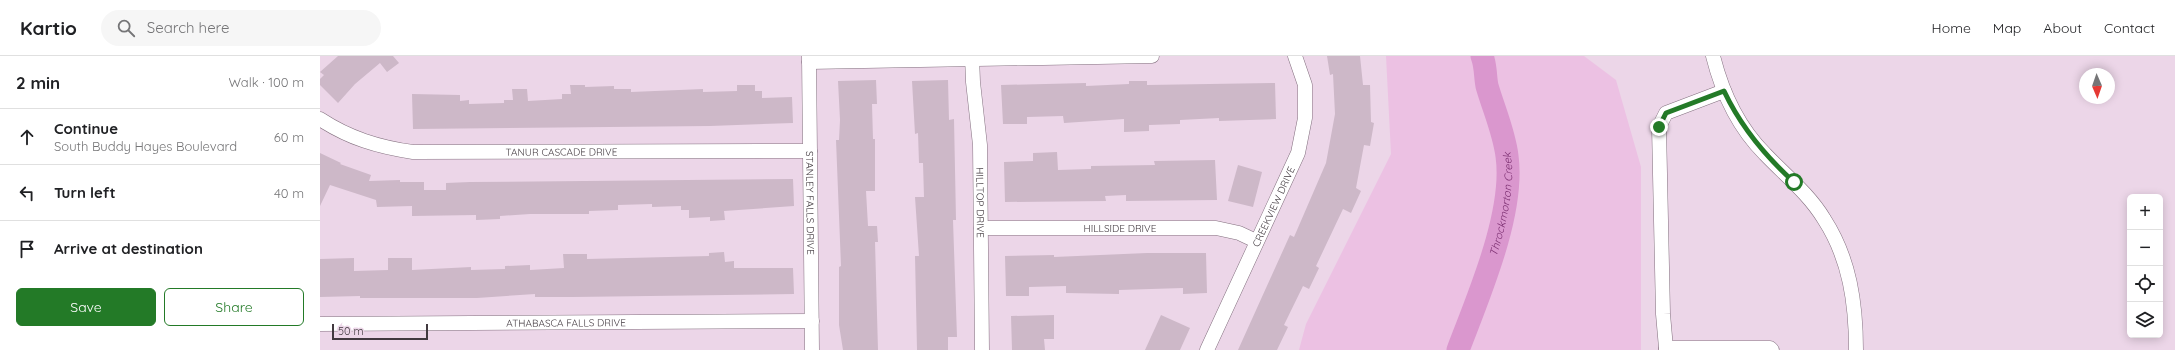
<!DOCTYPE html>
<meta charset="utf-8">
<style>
body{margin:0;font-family:Quicksand,sans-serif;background:#f6f6f6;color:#202124}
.controls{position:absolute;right:12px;bottom:12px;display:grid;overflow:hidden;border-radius:6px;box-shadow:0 2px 10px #0003}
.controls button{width:36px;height:36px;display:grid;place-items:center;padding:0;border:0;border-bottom:1px solid #e0e0e0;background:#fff;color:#202124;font:20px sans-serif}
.compass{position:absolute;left:1759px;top:12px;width:36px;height:36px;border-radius:50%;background:#fff;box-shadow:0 2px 10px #0003;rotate:178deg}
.scale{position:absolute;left:12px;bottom:10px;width:96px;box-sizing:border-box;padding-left:4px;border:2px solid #41393f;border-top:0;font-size:11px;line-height:14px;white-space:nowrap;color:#41393f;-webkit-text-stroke:3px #ecd6e8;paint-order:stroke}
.stop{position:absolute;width:12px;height:12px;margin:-9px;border:3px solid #237a27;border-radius:50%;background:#fff}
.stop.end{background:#237a27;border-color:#fff;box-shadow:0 1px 4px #0008}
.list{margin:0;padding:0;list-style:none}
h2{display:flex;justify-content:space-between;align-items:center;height:52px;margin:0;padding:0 16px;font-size:17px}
h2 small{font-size:13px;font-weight:400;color:#757577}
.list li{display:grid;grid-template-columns:26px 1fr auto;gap:12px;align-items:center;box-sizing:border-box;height:56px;padding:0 16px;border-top:1px solid #e0e0e0}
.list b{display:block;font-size:15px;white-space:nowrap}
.list p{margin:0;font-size:13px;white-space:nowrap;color:#757577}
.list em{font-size:13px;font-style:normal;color:#757577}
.actions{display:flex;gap:8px;padding:12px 16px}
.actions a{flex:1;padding:9px 0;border:1px solid #237a27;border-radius:6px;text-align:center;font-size:14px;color:#237a27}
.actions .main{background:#237a27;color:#fff}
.icon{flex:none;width:22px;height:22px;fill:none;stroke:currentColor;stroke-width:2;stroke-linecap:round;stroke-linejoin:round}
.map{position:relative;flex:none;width:1855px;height:294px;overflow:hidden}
header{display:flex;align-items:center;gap:24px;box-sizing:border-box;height:56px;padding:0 20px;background:#fff;border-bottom:1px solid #e0e0e0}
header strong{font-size:19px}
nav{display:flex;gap:22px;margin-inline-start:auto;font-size:14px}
.search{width:280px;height:36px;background:#f6f6f6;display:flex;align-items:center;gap:10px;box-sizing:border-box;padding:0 14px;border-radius:22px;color:#757577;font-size:15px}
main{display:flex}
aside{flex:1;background:#fff}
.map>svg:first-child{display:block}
.green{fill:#ecc1e3}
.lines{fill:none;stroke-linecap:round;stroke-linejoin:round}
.river{stroke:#da97ce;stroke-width:23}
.building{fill:#cdb8c8}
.minor-casing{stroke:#83707f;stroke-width:15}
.minor{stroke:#fff;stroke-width:14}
.route{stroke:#237a27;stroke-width:5}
.labels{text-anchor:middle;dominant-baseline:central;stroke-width:3;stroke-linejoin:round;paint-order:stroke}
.street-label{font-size:10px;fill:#41393f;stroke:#ecd6e8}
.water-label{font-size:11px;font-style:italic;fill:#7c2f71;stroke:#ecd6e8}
</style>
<header>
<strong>Kartio</strong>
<div class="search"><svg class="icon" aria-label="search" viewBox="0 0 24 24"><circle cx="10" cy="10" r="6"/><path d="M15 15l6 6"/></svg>Search here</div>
<nav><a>Home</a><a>Map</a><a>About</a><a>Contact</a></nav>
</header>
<main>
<aside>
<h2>2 min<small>Walk · 100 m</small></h2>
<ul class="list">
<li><svg class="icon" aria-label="ahead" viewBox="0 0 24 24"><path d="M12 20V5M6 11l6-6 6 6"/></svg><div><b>Continue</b><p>South Buddy Hayes Boulevard</p></div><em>60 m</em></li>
<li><svg class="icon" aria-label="left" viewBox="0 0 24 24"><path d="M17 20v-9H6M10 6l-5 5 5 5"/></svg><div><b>Turn left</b></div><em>40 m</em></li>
<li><svg class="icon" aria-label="arrive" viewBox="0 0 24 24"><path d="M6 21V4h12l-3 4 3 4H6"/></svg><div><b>Arrive at destination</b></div></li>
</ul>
<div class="actions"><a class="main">Save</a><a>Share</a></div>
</aside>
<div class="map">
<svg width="1855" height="294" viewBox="0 0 1855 294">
<rect width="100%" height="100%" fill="#ecd6e8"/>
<polygon class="green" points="1066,0 1264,0 1296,24 1321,111 1321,294 979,294 986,268 1071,98"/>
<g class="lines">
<path class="river" id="s1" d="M1138 294C1158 241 1195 157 1187 100 1184 76 1174 54 1167 30 1165 20 1166 10 1162 0"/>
</g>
<g class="building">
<polygon points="18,0 73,0 79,7 67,16 60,7 35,28 18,47 0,29 0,23 4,19 0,16"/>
<polygon points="1007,0 1040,0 1043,29 1050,29 1051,66 1054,67 1050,90 1044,89 1036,132 1041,135 1031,157 1023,153 996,210 999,212 989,233 983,230 964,269 968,271 957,294 918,294 970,179 974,181 1006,107 1015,58 1013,18 1010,19"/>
<polygon points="556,24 557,48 552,48 553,83 555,83 555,135 546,135 548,170 557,170 558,186 555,186 558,294 523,294 519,269 519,211 521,210 516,84 519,84 520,64 518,25"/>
<polygon points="628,24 629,64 634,63 636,164 633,164 637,281 628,281 628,294 597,294 595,200 599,200 595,141 604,141 603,107 599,107 598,77 595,78 592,25"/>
<polygon points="809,25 827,25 827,29 955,27 956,63 899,65 899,62 860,64 860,68 829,69 829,75 804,76 804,63 744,67 743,60 707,61 707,68 683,68 681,29 766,27 766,30 809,28"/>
<polygon points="250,29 265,29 265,31 294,30 294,33 311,33 311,36 383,33 383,36 417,35 417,29 435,29 435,35 442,35 442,42 472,41 473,67 390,70 93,73 92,38 140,39 140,45 149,44 149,48 184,47 184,44 193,44 192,33 207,33 208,45 242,43 242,38 251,38"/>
<polygon points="737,96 738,114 771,113 771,110 835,109 834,105 895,104 897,144 806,145 806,139 785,140 786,145 685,146 684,106 713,105 713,97"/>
<polygon points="0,97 21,107 20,108 51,119 49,125 80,124 80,126 104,126 104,134 126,134 126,127 150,126 473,123 474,150 404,155 405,164 390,165 390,161 369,162 369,154 361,154 361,150 332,151 332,148 298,149 298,154 269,155 269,158 210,158 180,160 180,163 156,164 156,159 92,160 92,150 57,151 56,144 10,129 0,150"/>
<polygon points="918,109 942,116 933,151 908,145"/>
<polygon points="404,196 405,206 414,205 414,212 473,212 474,238 253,241 215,241 215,238 157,242 40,242 40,240 0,241 0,203 34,202 34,215 68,214 68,202 92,202 92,214 151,211 151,214 185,213 185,210 210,209 210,214 244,212 243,198 267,198 267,203 389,200 389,197"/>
<polygon points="827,197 886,197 887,237 863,238 863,232 799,234 799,238 746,237 746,230 709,231 709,240 686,240 685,200 734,199 734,201"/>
<polygon points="734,259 734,283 724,283 725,294 692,294 691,260"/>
<polygon points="841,259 870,272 860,294 825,294"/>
</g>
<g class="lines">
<defs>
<g id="minor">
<path id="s2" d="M489 0 492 294"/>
<path id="s3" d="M652 0 653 26 660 89 662 294"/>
<path d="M1393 0C1402 36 1418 71 1445 98 1465 119 1489 138 1504 163 1530 203 1536 248 1536 294"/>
<polyline points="489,6 832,0"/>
<path id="s4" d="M0 63C29 82 58 91 93 96L490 95"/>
<path id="s5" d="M661 172H896L919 177 936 185"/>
<path id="s6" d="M0 268 492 265"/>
<polyline points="1346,292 1343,258 1339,71 1346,57 1404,35"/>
<path id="s7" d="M887 294 978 97 985 62V29L975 0"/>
<polyline points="1346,294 1346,292 1450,292 1452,294"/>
</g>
</defs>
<use href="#minor" class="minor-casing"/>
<use href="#minor" class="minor"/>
</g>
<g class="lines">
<path class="route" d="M1339 71 1346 57 1404 35C1421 71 1444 99 1474 126"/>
</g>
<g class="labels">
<g class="street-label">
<text stroke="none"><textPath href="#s4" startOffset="248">TANUR CASCADE DRIVE</textPath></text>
<text stroke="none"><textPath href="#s2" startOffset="147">STANLEY FALLS DRIVE</textPath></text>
<text stroke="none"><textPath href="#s3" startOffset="147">HILLTOP DRIVE</textPath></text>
<text stroke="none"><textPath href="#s7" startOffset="158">CREEKVIEW DRIVE</textPath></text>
<text stroke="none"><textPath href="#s5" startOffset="139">HILLSIDE DRIVE</textPath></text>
<text stroke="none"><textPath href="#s6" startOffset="246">ATHABASCA FALLS DRIVE</textPath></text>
</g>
<g class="water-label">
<text stroke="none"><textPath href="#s1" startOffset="153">Throckmorton Creek</textPath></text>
</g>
</g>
</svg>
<div class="controls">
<button>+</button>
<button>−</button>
<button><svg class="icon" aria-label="locate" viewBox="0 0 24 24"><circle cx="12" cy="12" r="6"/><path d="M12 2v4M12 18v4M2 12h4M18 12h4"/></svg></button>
<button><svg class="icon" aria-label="layers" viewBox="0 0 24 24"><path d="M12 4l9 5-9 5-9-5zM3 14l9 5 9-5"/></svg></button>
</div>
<svg class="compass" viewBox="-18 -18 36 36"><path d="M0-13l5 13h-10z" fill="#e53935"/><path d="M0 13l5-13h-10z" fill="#757577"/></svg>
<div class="scale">50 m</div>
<div class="stop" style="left:1474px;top:126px"></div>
<div class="stop end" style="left:1339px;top:71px"></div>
</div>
</main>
